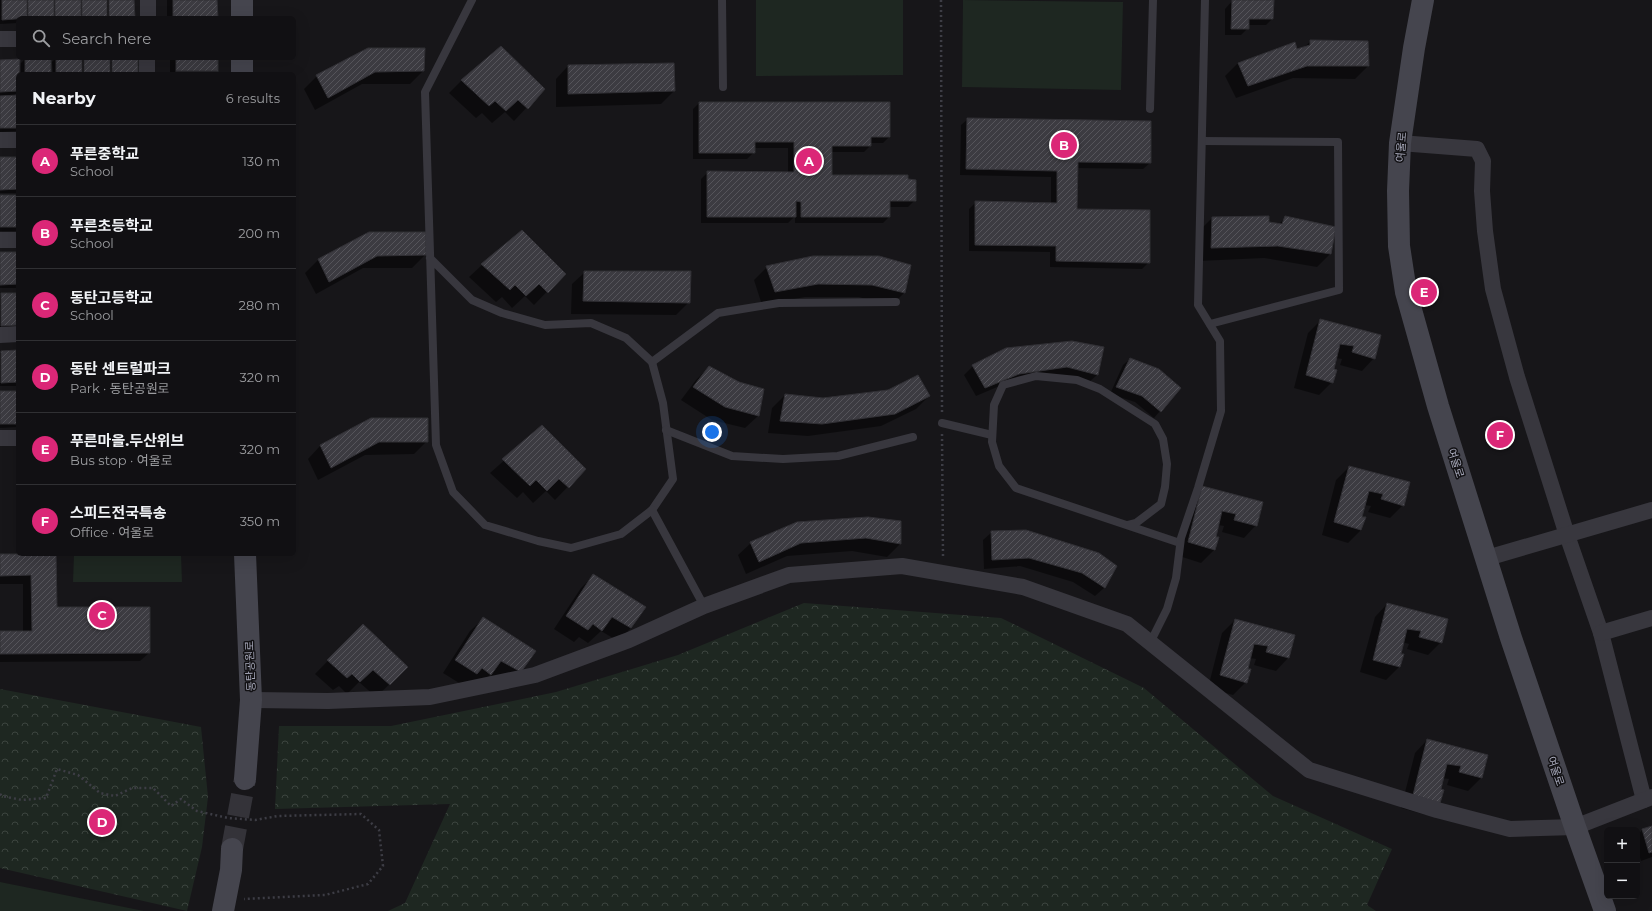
<!DOCTYPE html>
<meta charset="utf-8">
<style>
body{margin:0;font-family:Montserrat,"Noto Sans KR",sans-serif;background:#1e1e21;color:#f1f3f6}
.controls{position:absolute;right:12px;bottom:12px;display:grid;overflow:hidden;border-radius:6px;box-shadow:0 4px 16px #0002}
.controls button{width:36px;height:36px;display:grid;place-items:center;padding:0;border:0;border-bottom:1px solid #303033;background:#111013;color:#f1f3f6;font:20px sans-serif}
.you{position:absolute;left:712px;top:432px;width:14px;height:14px;margin:-10px;border:3px solid #fff;border-radius:50%;background:#1a73e8;box-shadow:0 0 0 6px #1a73e833}
.badge{display:grid;place-items:center;width:26px;height:26px;border-radius:50%;background:#db2777;color:#fff;font-size:13px;font-weight:700}
.pin{position:absolute;translate:-50% -50%;border:2px solid #fff;box-shadow:0 1px 4px #0006}
.list{margin:0;padding:0;list-style:none}
h2{display:flex;justify-content:space-between;align-items:center;height:52px;margin:0;padding:0 16px;font-size:17px}
h2 small{font-size:13px;font-weight:400;color:#9c9da0}
.list li{display:grid;grid-template-columns:26px 1fr auto;gap:12px;align-items:center;box-sizing:border-box;height:72px;padding:0 16px;border-top:1px solid #303033}
.list b{display:block;font-size:15px;white-space:nowrap}
.list p{margin:0;font-size:13px;white-space:nowrap;color:#9c9da0}
.list em{font-size:13px;font-style:normal;color:#9c9da0}
.icon{flex:none;width:22px;height:22px;fill:none;stroke:currentColor;stroke-width:2;stroke-linecap:round;stroke-linejoin:round}
.map{position:relative;flex:none;width:1652px;height:911px;overflow:hidden}
.search{position:absolute;background:#111013;box-shadow:0 4px 16px #0002;left:16px;top:16px;width:280px;height:44px;display:flex;align-items:center;gap:10px;box-sizing:border-box;padding:0 14px;border-radius:6px;color:#9c9da0;font-size:15px}
.panel{position:absolute;background:#111013;box-shadow:0 4px 16px #0002;left:16px;top:72px;width:280px;height:484px;border-radius:6px}
.map>svg:first-child{display:block}
.forest{fill:url(#forest-crowns)}
.garden{fill:#1e2721}
.shadow{fill:#0007}
.building{fill:url(#building-hatch);stroke:#313035}
.lines{fill:none;stroke-linecap:round;stroke-linejoin:round}
.secondary-tunnel{stroke:#343339;stroke-width:22;stroke-dasharray:22 11;stroke-linecap:butt}
.path{stroke:#3d3d45;stroke-width:2.5;stroke-dasharray:2 3;stroke-linecap:butt}
.lane{stroke:#38373e;stroke-width:8}
.street{stroke:#38373e;stroke-width:16}
.secondary{stroke:#45454e;stroke-width:22}
.labels{text-anchor:middle;dominant-baseline:central;stroke-width:3;stroke-linejoin:round;paint-order:stroke}
.street-label{font-size:11px;fill:#a7a9ba;stroke:#121114}
</style>
<div class="map">
<svg width="1652" height="911" viewBox="0 0 1652 911">
<defs>
<pattern id="forest-crowns" width="20" height="18" patternUnits="userSpaceOnUse"><rect width="20" height="18" fill="#1e2721"/><path d="M2 6a3 3 0 1 1 6 0M12 15a3 3 0 1 1 6 0" fill="none" stroke="#3c443f"/></pattern>
<pattern id="building-hatch" width="6" height="6" patternUnits="userSpaceOnUse"><rect width="6" height="6" fill="#3c3b41"/><path d="M-1 1l2-2M0 6l6-6M5 7l2-2" fill="none" stroke="#55545a"/></pattern>
</defs>
<rect width="100%" height="100%" fill="#171619"/>
<g class="forest">
<polygon points="804,603 1001,618 1144,688 1273,796 1392,849 1367,905 1376,911 388,911 405,903 450,804 275,809 279,726 391,726 556,692 678,655"/>
<polygon points="0,689 201,727 208,797 202,847 187,911 0,868"/>
</g>
<g class="garden">
<polygon points="756,0 903,0 903,75 756,76"/>
<polygon points="963,0 1123,2 1121,90 962,87"/>
<polygon points="74,554 181,554 182,582 73,582"/>
<polygon points="0,882 144,911 0,911"/>
</g>
<g class="shadow">
<polygon points="0,0 133,0 134,18 18,18 18,23 0,24"/>
<polygon points="167,0 216,0 217,18 167,18"/>
<polygon points="1233,0 1273,0 1272,19 1266,25 1248,25 1248,28 1241,35 1225,35 1225,9"/>
<polygon points="1311,41 1368,66 1355,79 1293,78 1236,98 1225,76 1238,63 1303,48"/>
<polygon points="424,49 423,71 410,84 362,84 315,110 304,89 317,76"/>
<polygon points="56,58 81,58 81,61 83,58 109,58 109,60 111,58 137,58 137,74 53,74 52,62"/>
<polygon points="170,58 217,58 217,71 215,73 217,74 170,74"/>
<polygon points="25,59 50,74 21,74 21,63"/>
<polygon points="19,60 18,92 14,96 18,96 18,131 0,132 0,61"/>
<polygon points="568,66 674,91 661,104 556,107 556,79"/>
<polygon points="462,80 544,89 514,121 505,112 492,123 482,113 476,118 449,93"/>
<polygon points="699,103 889,137 883,143 870,143 870,146 864,152 831,152 831,176 915,200 908,207 889,207 889,217 883,223 795,223 795,216 788,223 701,223 701,179 708,172 788,173 788,148 754,148 754,152 747,159 693,159 693,109"/>
<polygon points="968,119 1150,163 1143,169 1076,168 1076,210 1149,262 1142,269 1050,267 1050,252 969,251 969,209 976,202 1051,204 1051,177 960,175 961,125"/>
<rect x="0" y="158" width="18" height="35"/>
<rect x="0" y="196" width="18" height="35"/>
<polygon points="1212,218 1279,224 1285,218 1330,254 1317,267 1264,258 1199,261 1199,231"/>
<polygon points="369,233 425,255 412,268 363,268 316,294 305,273 318,260"/>
<rect x="0" y="253" width="18" height="35"/>
<polygon points="482,265 564,274 534,305 525,296 512,308 502,297 496,302 469,277"/>
<polygon points="910,266 904,293 891,306 859,297 805,297 762,305 754,280 767,267"/>
<polygon points="585,272 689,302 676,315 571,314 572,284"/>
<polygon points="1,294 18,294 18,329 0,330 0,296"/>
<polygon points="1321,320 1374,358 1362,371 1340,365 1342,359 1336,358 1333,370 1332,382 1319,395 1294,388 1308,333"/>
<polygon points="1103,348 1097,375 1088,383 1057,376 1009,382 976,396 964,375 973,366"/>
<polygon points="18,351 18,386 0,386 0,353"/>
<polygon points="1130,359 1160,411 1154,418 1135,402 1110,394 1123,365"/>
<polygon points="709,367 738,383 763,390 758,416 745,428 712,420 681,400 696,380"/>
<polygon points="18,392 18,427 0,428 0,393"/>
<polygon points="785,395 823,399 929,396 916,409 881,426 808,436 768,433 772,408"/>
<polygon points="371,419 427,441 414,454 365,455 318,480 308,459 320,446"/>
<polygon points="542,427 585,469 555,500 546,491 533,503 523,492 517,498 490,473"/>
<polygon points="1349,467 1403,505 1390,518 1368,512 1371,506 1364,505 1361,517 1361,530 1348,543 1322,535 1336,480"/>
<polygon points="1203,487 1256,525 1244,538 1222,532 1224,526 1218,525 1215,538 1218,538 1214,550 1201,563 1176,555"/>
<polygon points="900,522 900,544 887,557 852,551 787,556 746,574 738,555 751,543"/>
<polygon points="992,532 1116,567 1104,588 1095,596 1073,582 1020,566 984,569 983,540"/>
<polygon points="55,554 56,608 149,653 140,661 0,662 0,632 23,632 23,584 0,584 0,555"/>
<polygon points="594,575 631,628 618,641 601,631 588,643 579,637 574,642 554,629 581,588"/>
<polygon points="1387,604 1441,642 1428,655 1407,649 1409,644 1402,642 1399,655 1403,655 1399,667 1386,680 1360,672 1375,617"/>
<polygon points="483,619 534,651 507,685 490,675 478,687 464,686 443,673 470,631"/>
<polygon points="1235,620 1288,658 1276,671 1254,665 1256,659 1250,658 1247,670 1246,682 1233,695 1208,688 1222,633"/>
<polygon points="363,625 394,680 376,697 359,682 347,694 339,686 333,690 315,674"/>
<polygon points="1427,740 1487,756 1481,778 1468,791 1447,785 1449,779 1442,778 1439,802 1426,815 1401,808 1415,753"/>
<polygon points="1652,827 1652,857 1641,861 1637,849 1637,836 1642,830"/>
</g>
<g class="building">
<polygon points="2,0 27,0 27,18 2,20"/>
<rect x="28" y="0" width="26" height="18"/>
<rect x="55" y="0" width="26" height="18"/>
<rect x="82" y="0" width="25" height="18"/>
<polygon points="109,0 134,0 135,18 109,18"/>
<polygon points="173,0 217,0 218,18 173,18"/>
<polygon points="1232,0 1274,0 1273,19 1249,19 1249,29 1231,29"/>
<polygon points="1310,40 1368,41 1369,66 1307,66 1248,86 1238,63 1295,42 1297,49 1310,45"/>
<polygon points="501,46 545,89 528,109 518,100 506,111 495,101 489,106 461,80"/>
<polygon points="368,48 425,48 424,71 375,72 328,98 316,75"/>
<rect x="25" y="58" width="26" height="16"/>
<rect x="56" y="58" width="26" height="16"/>
<rect x="84" y="58" width="26" height="16"/>
<rect x="112" y="58" width="26" height="16"/>
<rect x="176" y="58" width="42" height="13"/>
<polygon points="20,59 18,91 0,92 0,60"/>
<polygon points="674,63 675,91 568,94 568,65"/>
<rect x="176" y="72" width="42" height="2"/>
<polygon points="18,95 18,128 0,128 0,96"/>
<polygon points="699,102 890,102 890,137 871,137 871,146 832,146 832,175 908,175 908,179 916,180 916,201 890,201 890,217 801,217 801,202 796,201 796,217 707,217 707,171 794,172 794,142 755,142 755,153 699,153"/>
<polygon points="967,118 1151,121 1151,163 1078,162 1077,209 1150,210 1150,263 1056,261 1056,246 975,245 975,201 1057,203 1057,171 966,169"/>
<polygon points="0,157 18,157 18,189 0,190"/>
<rect x="0" y="195" width="18" height="32"/>
<polygon points="1269,216 1269,222 1282,224 1285,216 1336,227 1331,254 1278,246 1211,248 1212,217"/>
<polygon points="522,230 566,274 548,293 539,284 526,296 515,285 510,290 481,264"/>
<polygon points="369,232 426,232 426,255 377,256 329,282 318,259"/>
<polygon points="0,252 18,252 18,284 0,285"/>
<polygon points="813,256 879,256 911,265 905,293 872,285 818,284 775,292 766,266"/>
<polygon points="584,271 691,271 690,303 583,301"/>
<polygon points="1,293 18,293 18,325 1,326"/>
<polygon points="1320,319 1381,335 1375,359 1352,352 1354,346 1340,344 1334,369 1337,370 1333,383 1306,375"/>
<polygon points="1072,341 1104,347 1098,375 1067,367 1019,374 985,388 972,365 1006,348"/>
<polygon points="18,350 18,382 1,383 1,351"/>
<polygon points="1130,358 1159,369 1181,388 1161,412 1142,396 1116,387"/>
<polygon points="709,366 739,382 764,389 759,416 725,407 693,387"/>
<polygon points="918,375 930,396 895,414 822,424 780,421 785,394 823,398 888,390"/>
<rect x="0" y="391" width="18" height="33"/>
<polygon points="371,418 428,418 428,442 379,442 331,468 320,445"/>
<polygon points="542,425 586,469 569,488 559,479 547,491 536,480 530,486 502,459"/>
<polygon points="1349,466 1410,482 1404,506 1381,499 1383,494 1369,491 1362,517 1366,517 1361,530 1334,522"/>
<polygon points="1202,486 1263,502 1257,526 1234,520 1236,514 1222,511 1216,537 1219,537 1215,550 1188,542"/>
<polygon points="868,517 901,521 901,544 866,538 801,543 759,562 750,542 797,522"/>
<polygon points="1026,530 1099,553 1117,566 1105,588 1082,573 1029,558 992,560 991,531"/>
<polygon points="0,554 56,554 57,607 150,607 150,653 0,654 0,631 32,631 31,575 0,576"/>
<polygon points="593,574 646,607 631,628 612,617 602,631 593,624 588,630 566,616"/>
<polygon points="1387,603 1448,619 1442,643 1419,637 1421,631 1407,629 1401,654 1404,654 1400,667 1373,660"/>
<polygon points="483,617 536,651 521,672 501,661 491,675 482,668 477,674 455,660"/>
<polygon points="1235,619 1295,635 1289,658 1266,652 1268,646 1254,644 1248,669 1251,669 1247,683 1220,675"/>
<polygon points="363,624 408,667 390,685 373,670 360,682 352,674 347,678 327,660"/>
<polygon points="1427,739 1488,755 1482,778 1459,772 1461,766 1447,764 1441,789 1444,790 1440,803 1413,795"/>
<polygon points="1652,826 1652,852 1649,853 1642,829"/>
</g>
<g class="lines">
<polyline class="secondary-tunnel" points="232,849 245,779"/>
<g class="path">
<polyline points="941,0 942,413"/>
<polyline points="942,434 943,557"/>
<polyline points="0,794 2,796 22,800 46,798 57,769 78,775 100,793 115,796 132,788 153,788 171,806 181,799 197,811 228,818 255,820 278,816 361,814 379,830 383,866 368,884 325,895 244,899"/>
</g>
<g class="lane">
<polyline points="722,0 723,87"/>
<polyline points="1150,109 1153,0"/>
<polyline points="1202,141 1338,142 1339,290 1210,324"/>
<polyline points="430,258 472,300 502,313 545,325 591,323 626,338 652,362 663,403 673,479 652,510 621,534 571,548 538,541 485,525 453,492 436,445 425,92 472,0"/>
<polyline points="652,362 718,313 779,303 896,302"/>
<polyline points="942,423 992,435"/>
<polyline points="666,430 732,456 783,459 838,456 913,437"/>
<polyline points="652,510 704,606"/>
<polyline points="1128,525 1136,523 1161,504 1165,487 1167,464 1163,439 1155,424 1100,389 1077,380 1036,376 1003,385 994,405 992,442 999,466 1016,488 1180,543"/>
<polyline points="1150,643 1167,609 1176,578 1181,538 1198,488 1221,411 1220,341 1198,305 1205,0"/>
</g>
<g class="street">
<polyline points="148,18 148,0"/>
<polyline points="0,39 18,39"/>
<polyline points="147,74 147,58"/>
<polyline points="0,140 18,140"/>
<polyline points="1400,143 1477,149 1483,161 1482,191 1485,231 1493,289 1517,377 1567,535 1601,633 1644,800"/>
<polyline points="0,240 18,240"/>
<polyline points="0,335 18,334"/>
<polyline points="0,438 18,438"/>
<polyline points="1487,558 1652,510"/>
<polyline points="1601,633 1652,618"/>
<polyline points="251,700 328,701 430,697 535,675 629,640 704,606 789,575 902,566 1023,587 1127,624 1309,770 1437,810 1510,829 1575,827 1652,797"/>
</g>
<g class="secondary">
<polyline points="1423,0 1414,48 1400,143 1398,191 1399,246 1406,292 1438,406 1511,638 1575,827 1605,911"/>
<polyline points="242,18 242,0"/>
<polyline points="242,74 242,58"/>
<polyline points="245,554 251,700 245,779"/>
<polyline points="223,911 231,870 232,849"/>
</g>
</g>
<g class="labels">
<g class="street-label">
<text transform="translate(1401 147) rotate(-85)">여울로</text>
<text transform="translate(1456 463) rotate(72)">여울로</text>
<text transform="translate(250 666) rotate(-92)">동탄공원로</text>
<text transform="translate(1556 771) rotate(71)">여울로</text>
</g>
</g>
</svg>
<div class="controls">
<button>+</button>
<button>−</button>
</div>
<div class="you"></div>
<div class="pin badge" style="left:809px;top:161px">A</div>
<div class="pin badge" style="left:1064px;top:145px">B</div>
<div class="pin badge" style="left:102px;top:615px">C</div>
<div class="pin badge" style="left:102px;top:822px">D</div>
<div class="pin badge" style="left:1424px;top:292px">E</div>
<div class="pin badge" style="left:1500px;top:435px">F</div>
<div class="search"><svg class="icon" aria-label="search" viewBox="0 0 24 24"><circle cx="10" cy="10" r="6"/><path d="M15 15l6 6"/></svg>Search here</div>
<section class="panel">
<h2>Nearby<small>6 results</small></h2>
<ul class="list">
<li><span class="badge">A</span><div><b>푸른중학교</b><p>School</p></div><em>130 m</em></li>
<li><span class="badge">B</span><div><b>푸른초등학교</b><p>School</p></div><em>200 m</em></li>
<li><span class="badge">C</span><div><b>동탄고등학교</b><p>School</p></div><em>280 m</em></li>
<li><span class="badge">D</span><div><b>동탄 센트럴파크</b><p>Park · 동탄공원로</p></div><em>320 m</em></li>
<li><span class="badge">E</span><div><b>푸른마을.두산위브</b><p>Bus stop · 여울로</p></div><em>320 m</em></li>
<li><span class="badge">F</span><div><b>스피드전국특송</b><p>Office · 여울로</p></div><em>350 m</em></li>
</ul>
</section>
</div>
